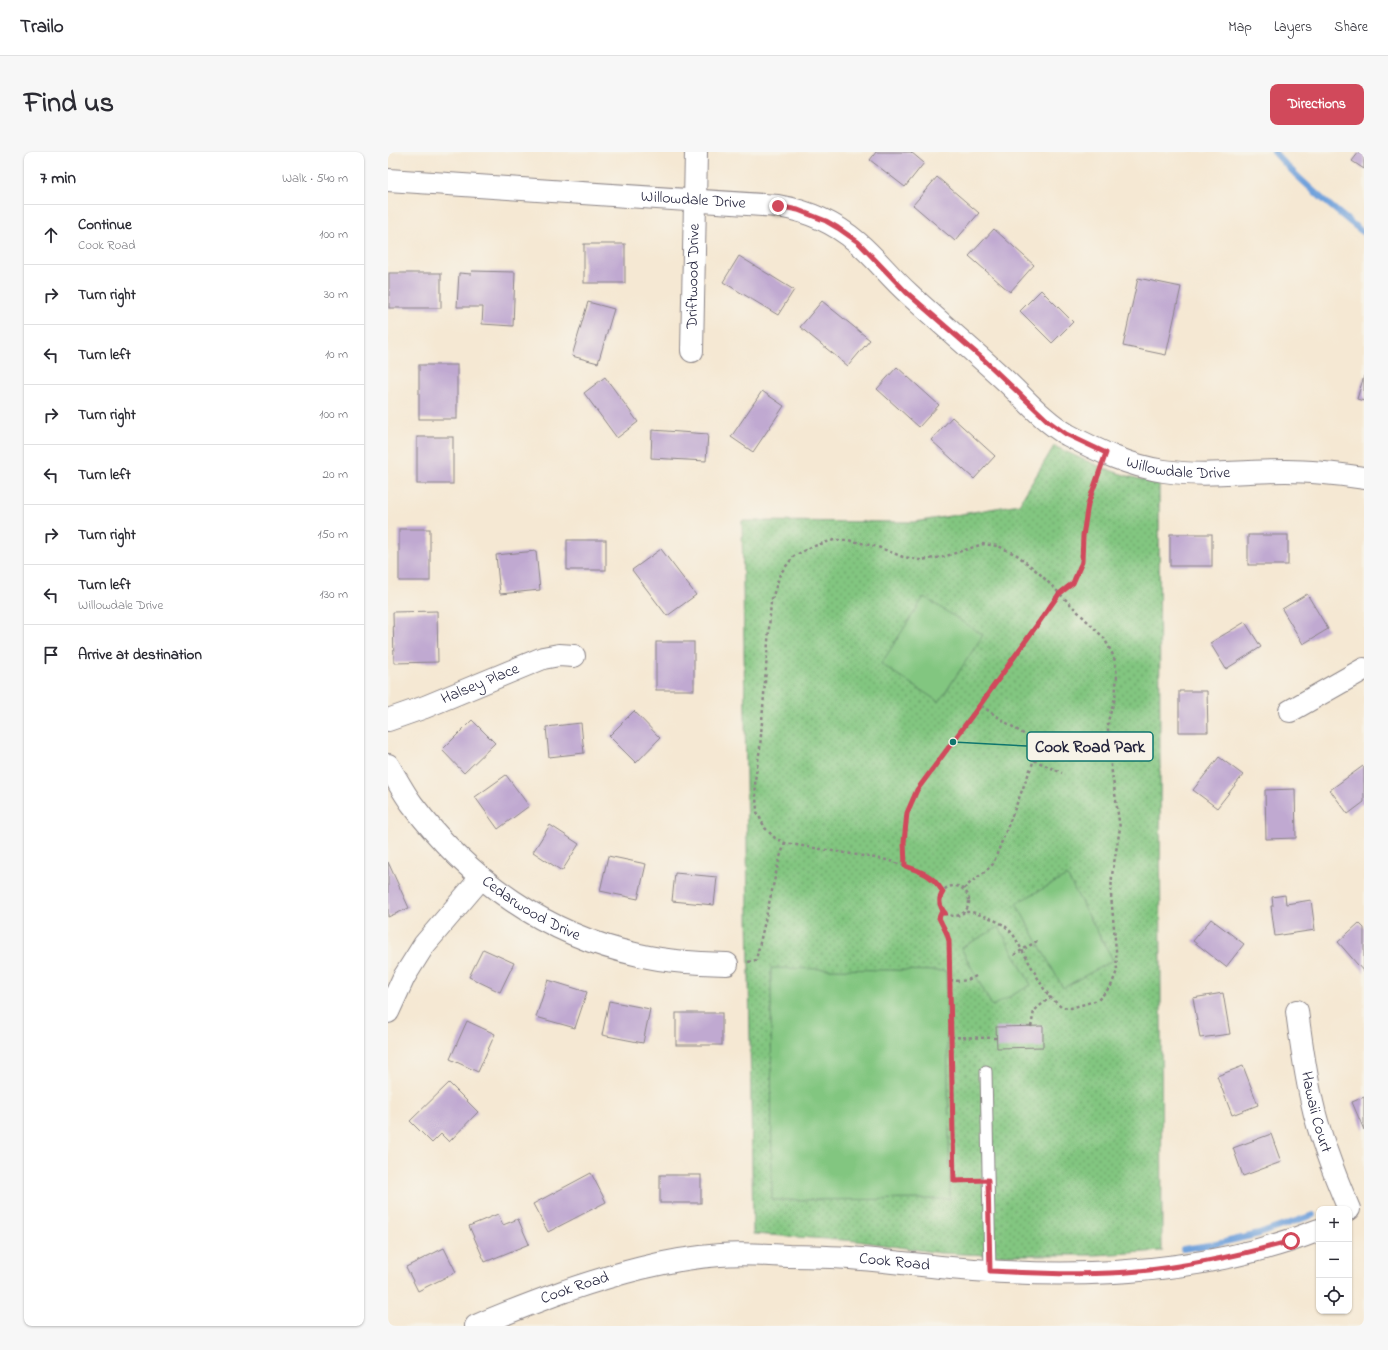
<!DOCTYPE html>
<meta charset="utf-8">
<style>
body{margin:0;font-family:"Indie Flower",sans-serif;background:#f7f7f7;color:#2b2b33}
.controls{position:absolute;right:12px;bottom:12px;display:grid;overflow:hidden;border-radius:8px;box-shadow:0 1px 3px #0004}
.controls button{width:36px;height:36px;display:grid;place-items:center;padding:0;border:0;border-bottom:1px solid #e1e1e2;background:#fff;color:#2b2b33;font:20px sans-serif}
.stop{position:absolute;width:12px;height:12px;margin:-9px;border:3px solid #d1495b;border-radius:50%;background:#fff}
.stop.end{background:#d1495b;border-color:#fff;box-shadow:0 1px 4px #0008}
.list{margin:0;padding:0;list-style:none}
h2{display:flex;justify-content:space-between;align-items:center;height:52px;margin:0;padding:0 16px;font-size:17px}
h2 small{font-size:13px;font-weight:400;color:#7c7c81}
.list li{display:grid;grid-template-columns:26px 1fr auto;gap:12px;align-items:center;box-sizing:border-box;height:60px;padding:0 16px;border-top:1px solid #e1e1e2}
.list b{display:block;font-size:15px;white-space:nowrap}
.list p{margin:0;font-size:13px;white-space:nowrap;color:#7c7c81}
.list em{font-size:13px;font-style:normal;color:#7c7c81}
.icon{flex:none;width:22px;height:22px;fill:none;stroke:currentColor;stroke-width:2;stroke-linecap:round;stroke-linejoin:round}
.map{position:relative;flex:none;width:976px;height:1174px;overflow:hidden;border-radius:8px}
header{display:flex;align-items:center;gap:24px;box-sizing:border-box;height:56px;padding:0 20px;background:#fff;border-bottom:1px solid #e1e1e2}
header strong{font-size:19px}
nav{display:flex;gap:22px;margin-inline-start:auto;font-size:14px}
.intro{display:flex;align-items:center;justify-content:space-between;box-sizing:border-box;height:96px;padding:0 24px}
h1{margin:0;font-size:28px}
.button{padding:10px 18px;border-radius:8px;background:#d1495b;color:#fff;font-size:14px;font-weight:700}
main{display:flex;gap:24px;padding:0 24px}
aside{flex:1;background:#fff;border-radius:8px;box-shadow:0 1px 3px #0004}
.map>svg:first-child{display:block}
.park{fill:url(#park-dots);stroke:#52745e}
.garden{fill:#82c680;stroke:#52745e}
.lines{fill:none;stroke-linecap:round;stroke-linejoin:round}
.stream{stroke:#70a1db;stroke-width:6}
.building{fill:#c0a9d1}
.lane-casing{stroke:#8c8587;stroke-width:13}
.street-casing{stroke:#8c8587;stroke-width:24}
.path{stroke:#8c8587;stroke-width:2.5;stroke-dasharray:3 3;stroke-linecap:butt}
.lane{stroke:#fff;stroke-width:11}
.street{stroke:#fff;stroke-width:22}
.route{stroke:#d1495b;stroke-width:5}
.labels{text-anchor:middle;dominant-baseline:central;stroke-width:3.5;stroke-linejoin:round;paint-order:stroke}
.street-label{font-size:16px;fill:#22223b;stroke:#f7f3e8}
.leader{fill:none;stroke:#0f766e;stroke-width:1.5}
.callout-dot{fill:#0f766e;stroke:#f7f3e8;stroke-width:1.5}
.callout{fill:#f7f3e8;stroke:#0f766e;stroke-width:1.5}
.callout-label{font-size:17px;text-anchor:middle;font-weight:bold;fill:#22223b}
</style>
<header>
<strong>Trailo</strong>
<nav><a>Map</a><a>Layers</a><a>Share</a></nav>
</header>
<div class="intro"><h1>Find us</h1><a class="button">Directions</a></div>
<main>
<aside>
<h2>7 min<small>Walk · 540 m</small></h2>
<ul class="list">
<li><svg class="icon" aria-label="ahead" viewBox="0 0 24 24"><path d="M12 20V5M6 11l6-6 6 6"/></svg><div><b>Continue</b><p>Cook Road</p></div><em>100 m</em></li>
<li><svg class="icon" aria-label="right" viewBox="0 0 24 24"><path d="M7 20v-9h11M14 6l5 5-5 5"/></svg><div><b>Turn right</b></div><em>30 m</em></li>
<li><svg class="icon" aria-label="left" viewBox="0 0 24 24"><path d="M17 20v-9H6M10 6l-5 5 5 5"/></svg><div><b>Turn left</b></div><em>10 m</em></li>
<li><svg class="icon" aria-label="right" viewBox="0 0 24 24"><path d="M7 20v-9h11M14 6l5 5-5 5"/></svg><div><b>Turn right</b></div><em>100 m</em></li>
<li><svg class="icon" aria-label="left" viewBox="0 0 24 24"><path d="M17 20v-9H6M10 6l-5 5 5 5"/></svg><div><b>Turn left</b></div><em>20 m</em></li>
<li><svg class="icon" aria-label="right" viewBox="0 0 24 24"><path d="M7 20v-9h11M14 6l5 5-5 5"/></svg><div><b>Turn right</b></div><em>150 m</em></li>
<li><svg class="icon" aria-label="left" viewBox="0 0 24 24"><path d="M17 20v-9H6M10 6l-5 5 5 5"/></svg><div><b>Turn left</b><p>Willowdale Drive</p></div><em>130 m</em></li>
<li><svg class="icon" aria-label="arrive" viewBox="0 0 24 24"><path d="M6 21V4h12l-3 4 3 4H6"/></svg><div><b>Arrive at destination</b></div></li>
</ul>
</aside>
<div class="map">
<svg width="976" height="1174" viewBox="0 0 976 1174">
<defs>
<pattern id="park-dots" width="8" height="8" patternUnits="userSpaceOnUse"><rect width="8" height="8" fill="#82c680"/><path d="M2 2h.1M6 6h.1" fill="none" stroke="#6aa06a" stroke-width="1.8" stroke-linecap="round"/></pattern>
</defs>
<rect width="100%" height="100%" fill="#f7f3e8"/>
<filter id="ink" filterUnits="userSpaceOnUse"><feTurbulence type="fractalNoise" baseFrequency=".025" numOctaves="2"/><feDisplacementMap in="SourceGraphic" scale="8" xChannelSelector="R" yChannelSelector="G"/><feConvolveMatrix kernelMatrix="1 2 1 2 8 2 1 2 1" color-interpolation-filters="sRGB"/></filter>
<filter id="wash" filterUnits="userSpaceOnUse"><feTurbulence type="fractalNoise" baseFrequency=".012" numOctaves="4" result="noise"/><feDisplacementMap in="SourceGraphic" scale="16" xChannelSelector="R" yChannelSelector="G"/><feGaussianBlur stdDeviation="0.9" result="paint"/><feColorMatrix in="noise" values="0 0 0 0 0 0 0 0 0 0 0 0 0 0 0 0 0 1.4 0 .05"/><feComposite in="paint" operator="in"/></filter>
<g filter="url(#wash)">
<rect width="100%" height="100%" fill="#f5e8d3"/>
<path class="park" d="M666 294C698 309 736 327 771 330L774 1099 708 1103H601L552 1101 469 1089 365 1082 354 369 527 370 631 352Z"/>
<g class="garden">
<polygon points="536,445 595,483 551,550 493,512"/>
<polygon points="679,724 725,808 675,836 628,751"/>
<polygon points="611,775 643,833 604,854 573,796"/>
<polygon points="383,816 558,819 562,1047 384,1048"/>
</g>
<g class="lines">
<g class="stream">
<path d="M886 0C913 30 944 56 976 81"/>
<polyline points="795,1097 828,1092 871,1082 925,1063"/>
</g>
</g>
<g id="blocks">
<g class="building">
<polygon points="488,0 523,0 536,11 517,35 482,8"/>
<polygon points="971,0 976,0 976,17 964,9"/>
<polygon points="549,25 591,61 567,89 525,53"/>
<polygon points="606,77 646,113 622,140 581,104"/>
<rect x="196" y="92" width="41" height="39"/>
<polygon points="351,104 406,138 390,163 335,130"/>
<polygon points="84,119 127,120 125,174 94,172 95,155 69,155 71,121 83,122"/>
<rect x="1" y="121" width="52" height="35"/>
<polygon points="750,126 793,135 778,203 735,194"/>
<polygon points="653,138 685,170 664,191 632,159"/>
<polygon points="434,149 482,188 460,214 412,175"/>
<polygon points="200,150 226,157 210,211 184,204"/>
<rect x="31" y="213" width="38" height="54"/>
<polygon points="509,215 551,253 531,275 489,237"/>
<polygon points="976,224 976,249 969,247"/>
<polygon points="217,225 250,270 229,286 196,241"/>
<polygon points="374,239 396,254 365,300 343,285"/>
<polygon points="564,265 607,304 586,327 543,288"/>
<polygon points="264,278 320,282 318,309 263,306"/>
<rect x="29" y="285" width="36" height="47"/>
<rect x="11" y="377" width="31" height="52"/>
<rect x="782" y="382" width="42" height="32"/>
<rect x="860" y="383" width="40" height="30"/>
<rect x="179" y="388" width="39" height="30"/>
<polygon points="273,397 308,443 279,464 244,418"/>
<polygon points="148,399 152,438 112,442 108,403"/>
<polygon points="919,442 940,477 915,492 894,457"/>
<polygon points="49,459 50,510 6,511 5,460"/>
<polygon points="857,470 873,495 838,517 822,491"/>
<rect x="268" y="490" width="38" height="48"/>
<polygon points="791,539 819,539 820,580 791,580"/>
<polygon points="246,559 272,586 248,611 221,584"/>
<polygon points="84,568 107,591 76,621 54,598"/>
<polygon points="193,571 196,601 161,605 158,575"/>
<polygon points="831,605 855,623 829,656 805,638"/>
<polygon points="975,614 976,616 976,650 960,662 942,638"/>
<polygon points="118,623 141,654 110,677 87,645"/>
<polygon points="907,637 908,686 878,687 877,638"/>
<polygon points="162,673 191,692 174,719 145,700"/>
<polygon points="220,704 258,712 250,747 212,739"/>
<polygon points="0,710 21,756 0,765"/>
<polygon points="287,721 329,725 326,753 284,749"/>
<polygon points="897,743 898,752 923,748 927,778 887,784 883,754 885,754 884,745"/>
<polygon points="823,767 856,792 838,815 805,789"/>
<polygon points="971,771 976,776 976,820 950,790"/>
<polygon points="95,797 126,811 112,840 81,825"/>
<polygon points="160,828 199,840 187,876 148,865"/>
<polygon points="835,841 842,882 812,886 805,846"/>
<polygon points="221,849 262,857 255,891 214,883"/>
<rect x="288" y="861" width="46" height="32"/>
<polygon points="79,869 107,882 90,920 62,907"/>
<polygon points="655,874 655,895 609,896 608,875"/>
<polygon points="855,914 870,953 844,963 829,924"/>
<polygon points="61,931 90,960 61,990 53,982 44,991 22,969"/>
<polygon points="976,945 976,978 964,950"/>
<polygon points="883,982 893,1010 855,1024 845,996"/>
<polygon points="203,1021 218,1050 160,1080 145,1052"/>
<rect x="272" y="1023" width="41" height="28"/>
<polygon points="110,1062 115,1073 130,1067 141,1092 97,1110 81,1074"/>
<polygon points="56,1096 68,1120 30,1139 18,1115"/>
</g>
</g>
</g>
<g filter="url(#ink)">
<use href="#blocks" fill-opacity="0" stroke="#8c8587" stroke-width="1"/>
<g class="lines">
<defs>
<polyline id="lane" points="598,919 602,1119"/>
<g id="street">
<path id="s1" d="M0 28 390 54C419 59 446 70 469 90 487 105 502 125 520 141 552 171 586 199 619 230 638 248 657 270 680 283 710 299 742 314 776 319 816 325 857 319 898 319 924 319 950 322 976 326"/>
<path id="s2" d="M304 199 308 0"/>
<polyline points="902,559 976,517"/>
<path id="s3" d="M0 568 37 555 155 506 171 503 186 504"/>
<path id="s4" d="M0 613C8 626 15 640 24 652 81 728 158 783 251 803 280 810 310 811 339 812"/>
<path id="s5" d="M909 859C913 890 917 920 924 950 932 987 946 1022 961 1057"/>
<polyline points="0,860 16,825 36,793 93,726"/>
<path id="s6" d="M88 1174C117 1161 147 1150 177 1139 227 1122 278 1107 332 1103 355 1101 378 1103 401 1104 421 1104 442 1105 462 1106 503 1109 545 1115 586 1118 702 1127 822 1121 931 1078"/>
</g>
</defs>
<use href="#lane" class="lane-casing"/>
<use href="#street" class="street-casing"/>
<g class="path">
<polyline points="646,608 674,621"/>
<polyline points="517,714 516,690 519,661 529,638 592,553 671,441 685,431 693,410 695,384 700,352 711,322"/>
<circle cx="566" cy="749" r="15"/>
<path d="M576 737C585 727 596 722 605 712L646 608 647 598 640 585 592 553"/>
<polyline points="555,739 546,727 535,720 499,708 397,691 387,686 377,676 369,660 367,628 372,596 383,450 392,422 406,404 423,395 446,388 460,388 490,395 515,405 532,408 555,405 595,392 610,394 629,403 651,421 716,486 726,505 729,523 727,546 720,569 720,593 732,676 724,723 723,743 728,798 729,819 723,834 710,848 683,856 673,855 662,845 656,837 625,782 616,773 602,766 584,760 577,760"/>
<polyline points="557,761 553,761 551,766 559,782 561,789 566,1029 585,1029"/>
<polyline points="626,803 649,789"/>
<polyline points="360,810 368,808 391,708 397,691"/>
<path d="M562 828C572 830 579 829 588 824"/>
<polyline points="643,875 646,859 662,845"/>
<polyline points="563,885 609,886"/>
</g>
<use href="#lane" class="lane"/>
<use href="#street" class="street"/>
</g>
</g>
<g class="lines" filter="url(#ink)">
<path class="route" d="M390 54 410 58 438 69 450 76 470 90 518 140 595 207 660 269 678 282 718 301 700 352 695 384 694 410 685 431 671 442 592 553 529 638 519 661 516 690 517 714C536 721 543 722 555 740 550 747 551 754 557 761H553L551 766 559 782 561 789 566 1029 600 1028 602 1119C651 1121 701 1124 751 1119 803 1114 853 1103 903 1089"/>
</g>
<g class="labels">
<g class="street-label">
<text stroke="none"><textPath href="#s1" startOffset="306">Willowdale Drive</textPath></text>
<text stroke="none"><textPath href="#s2" startOffset="75">Driftwood Drive</textPath></text>
<text stroke="none"><textPath href="#s1" startOffset="882">Willowdale Drive</textPath></text>
<text stroke="none"><textPath href="#s3" startOffset="99">Halsey Place</textPath></text>
<text stroke="none"><textPath href="#s4" startOffset="206">Cedarwood Drive</textPath></text>
<text stroke="none"><textPath href="#s5" startOffset="103">Hawaii Court</textPath></text>
<text stroke="none"><textPath href="#s6" startOffset="430">Cook Road</textPath></text>
<text stroke="none"><textPath href="#s6" startOffset="106">Cook Road</textPath></text>
</g>
</g>
<path class="leader" d="M565 590L639 594"/>
<circle class="callout-dot" cx="565" cy="590" r="4"/>
<rect class="callout" x="639" y="580" width="126" height="29" rx="4"/>
<g class="callout-label">
<text x="702" y="600">Cook Road Park</text>
</g>
</svg>
<div class="controls">
<button>+</button>
<button>−</button>
<button><svg class="icon" aria-label="locate" viewBox="0 0 24 24"><circle cx="12" cy="12" r="6"/><path d="M12 2v4M12 18v4M2 12h4M18 12h4"/></svg></button>
</div>
<div class="stop" style="left:903px;top:1089px"></div>
<div class="stop end" style="left:390px;top:54px"></div>
</div>
</main>
